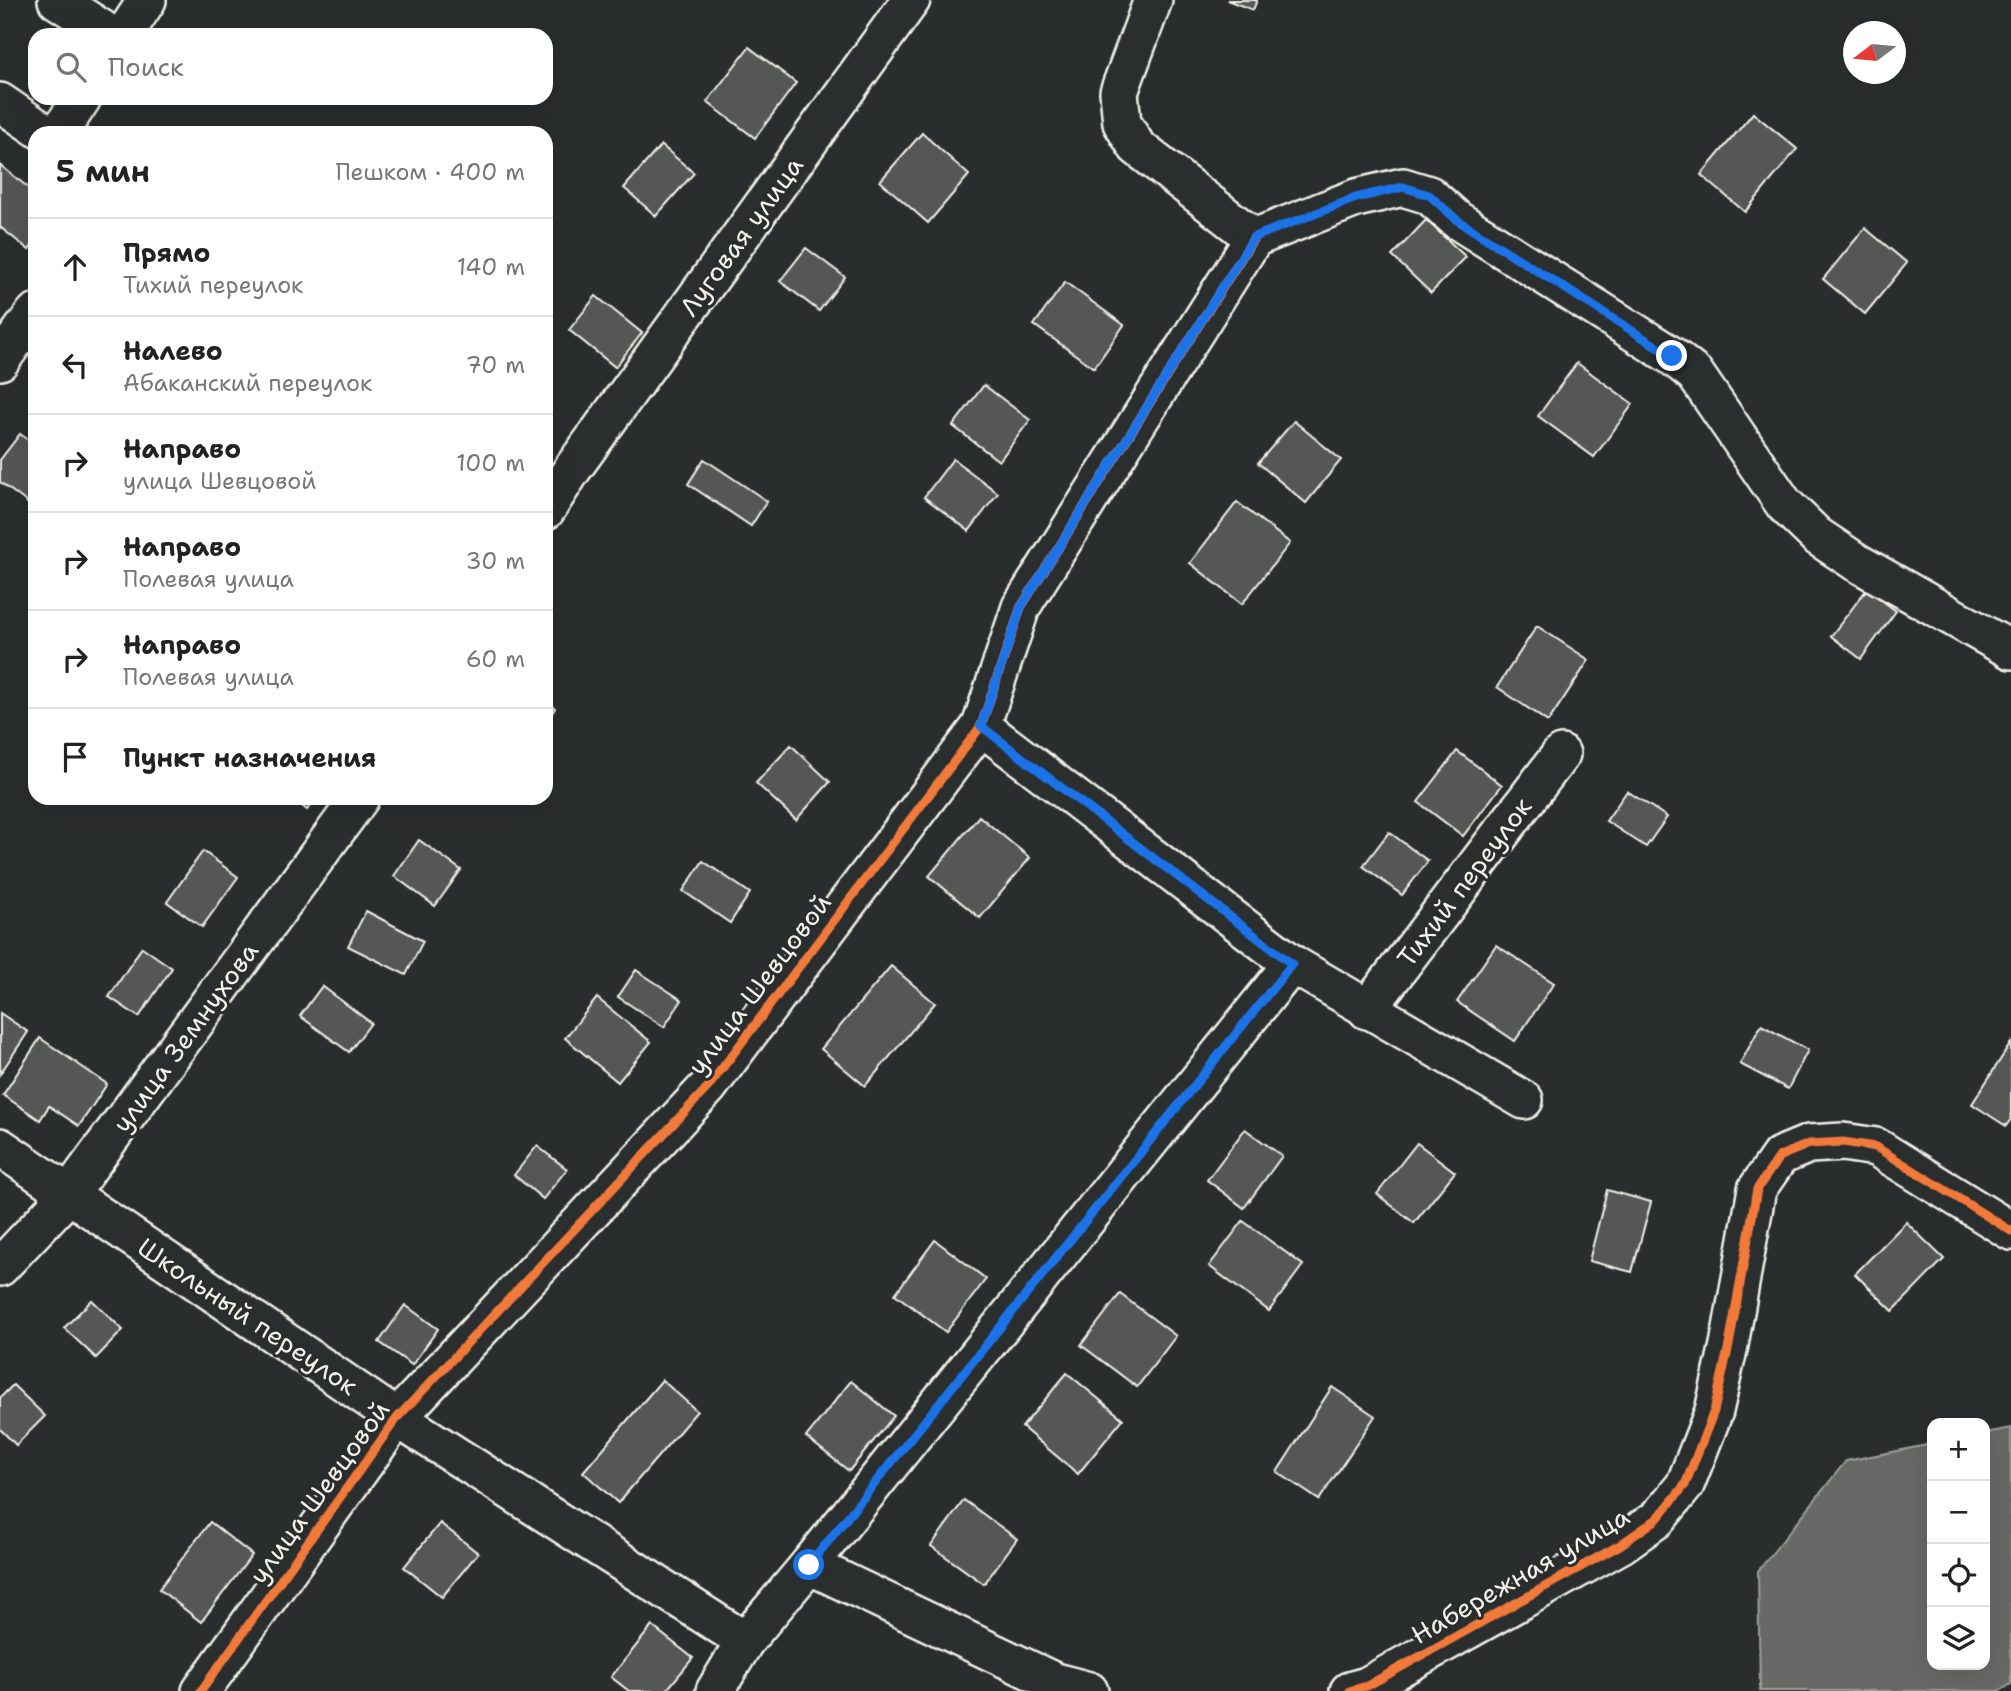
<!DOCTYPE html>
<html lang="ru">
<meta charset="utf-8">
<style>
body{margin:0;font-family:"Shantell Sans",sans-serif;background:#f6f6f6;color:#222}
.controls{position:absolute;right:21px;bottom:21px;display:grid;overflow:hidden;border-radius:14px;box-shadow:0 7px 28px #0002}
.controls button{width:63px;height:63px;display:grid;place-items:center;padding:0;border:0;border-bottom:2px solid #e0e0e0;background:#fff;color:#222;font:35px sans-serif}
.compass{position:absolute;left:1843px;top:21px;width:63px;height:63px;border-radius:50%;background:#fff;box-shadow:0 7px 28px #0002;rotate:254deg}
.stop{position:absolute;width:21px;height:21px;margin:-16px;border:5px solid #1a73e8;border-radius:50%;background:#fff}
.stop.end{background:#1a73e8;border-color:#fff;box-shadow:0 2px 7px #0008}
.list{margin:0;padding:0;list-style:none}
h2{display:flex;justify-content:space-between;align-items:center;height:91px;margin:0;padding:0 28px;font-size:30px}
h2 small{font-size:23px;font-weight:400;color:#767676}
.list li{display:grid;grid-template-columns:46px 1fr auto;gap:21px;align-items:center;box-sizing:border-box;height:98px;padding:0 28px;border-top:2px solid #e0e0e0}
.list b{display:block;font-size:26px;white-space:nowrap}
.list p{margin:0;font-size:23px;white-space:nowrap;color:#767676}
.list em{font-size:23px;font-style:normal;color:#767676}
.icon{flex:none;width:38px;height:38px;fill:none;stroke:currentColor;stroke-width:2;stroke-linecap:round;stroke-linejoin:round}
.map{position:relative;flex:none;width:2011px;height:1691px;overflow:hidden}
.search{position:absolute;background:#fff;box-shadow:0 7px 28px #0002;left:28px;top:28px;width:525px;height:77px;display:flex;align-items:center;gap:18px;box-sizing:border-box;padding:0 24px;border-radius:21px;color:#767676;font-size:26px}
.panel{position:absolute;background:#fff;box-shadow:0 7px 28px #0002;left:28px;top:126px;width:525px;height:679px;border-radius:21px}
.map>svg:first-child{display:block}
.water{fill:#676866;stroke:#9f9f9a;stroke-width:2}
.building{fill:#555756;stroke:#f4f1e8;stroke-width:2}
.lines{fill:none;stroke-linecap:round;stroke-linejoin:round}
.minor-casing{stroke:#f4f1e8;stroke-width:42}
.minor{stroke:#2a2d2e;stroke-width:37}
.cycleway-casing{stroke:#2a2d2e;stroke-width:13}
.cycleway{stroke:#f17a3a;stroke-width:9}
.route{stroke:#1a73e8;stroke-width:9}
.labels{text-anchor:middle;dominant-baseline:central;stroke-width:6;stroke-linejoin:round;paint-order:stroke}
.street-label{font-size:26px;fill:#f4f1e8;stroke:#2a2d2e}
</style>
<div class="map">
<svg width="2011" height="1691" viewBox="0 0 2011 1691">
<rect width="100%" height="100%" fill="#2a2d2e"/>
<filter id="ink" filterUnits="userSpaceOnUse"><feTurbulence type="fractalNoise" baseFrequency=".0143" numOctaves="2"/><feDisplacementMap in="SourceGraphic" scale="14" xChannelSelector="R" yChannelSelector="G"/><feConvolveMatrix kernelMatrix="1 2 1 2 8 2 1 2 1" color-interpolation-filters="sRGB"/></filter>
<g filter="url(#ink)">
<polygon class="water" points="2011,1428 2011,1684 2000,1691 1760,1691 1758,1571 1846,1461 1932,1444 1932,1665 1985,1665 1985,1433"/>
<g class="building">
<polygon points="1227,0 1257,0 1253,10"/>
<polygon points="749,47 796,83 755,138 707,102"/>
<polygon points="1753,113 1797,149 1745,212 1701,175"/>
<polygon points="922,133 969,175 928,223 880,181"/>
<polygon points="661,145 694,173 656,216 624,188"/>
<polygon points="0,165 35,193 35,242 29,250 0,227"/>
<polygon points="1426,220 1466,257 1431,293 1392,256"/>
<polygon points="1865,228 1907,263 1865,314 1823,279"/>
<polygon points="806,248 845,277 819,311 780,281"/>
<polygon points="1065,282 1124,325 1094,368 1034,325"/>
<polygon points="596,296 642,333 615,367 569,330"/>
<polygon points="1577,363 1633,404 1594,457 1538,416"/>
<polygon points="984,385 1030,420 999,461 953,426"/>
<polygon points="1294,421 1341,460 1306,503 1258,463"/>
<polygon points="20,434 35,445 35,505 33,507 0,482 0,460"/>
<polygon points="704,459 767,501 751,526 688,484"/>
<polygon points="953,459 998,493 969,531 924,497"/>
<polygon points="1237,502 1290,543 1242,604 1190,563"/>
<polygon points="1867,589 1896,611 1861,659 1831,636"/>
<polygon points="1537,626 1589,660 1548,722 1497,687"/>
<polygon points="546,703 555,708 546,723"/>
<polygon points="791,745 830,782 796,820 756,783"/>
<polygon points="1457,751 1502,785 1463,836 1418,802"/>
<polygon points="1627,791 1667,817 1646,847 1606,821"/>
<polygon points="292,798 316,798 307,810"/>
<polygon points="979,816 1030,858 980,918 929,876"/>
<polygon points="1389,832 1428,861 1402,895 1363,866"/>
<polygon points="419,840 461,870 435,906 394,876"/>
<polygon points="203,851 238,877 202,927 167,902"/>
<polygon points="703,861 750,893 730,923 683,891"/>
<polygon points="366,911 423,941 406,975 348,946"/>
<polygon points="1496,945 1554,983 1515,1041 1457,1002"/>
<polygon points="142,947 172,968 139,1017 109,997"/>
<polygon points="891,966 935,1003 865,1086 821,1049"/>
<polygon points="636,970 682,1000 664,1027 618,997"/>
<polygon points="322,986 371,1023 349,1052 300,1016"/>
<polygon points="597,998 651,1042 618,1082 565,1038"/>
<polygon points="0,1013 28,1032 0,1074"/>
<polygon points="1761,1025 1808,1050 1788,1089 1740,1064"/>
<polygon points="40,1038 107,1084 79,1126 49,1106 40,1120 3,1095"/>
<polygon points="2011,1043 2011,1119 2006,1126 1972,1104"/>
<polygon points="1245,1129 1282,1156 1244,1208 1207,1180"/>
<polygon points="1417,1143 1455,1172 1414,1223 1377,1194"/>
<polygon points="537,1146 567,1169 543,1199 514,1175"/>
<polygon points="1607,1190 1651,1202 1632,1272 1589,1261"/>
<polygon points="1243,1221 1303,1265 1269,1311 1209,1266"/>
<polygon points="1906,1222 1944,1259 1893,1311 1855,1274"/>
<polygon points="935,1240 986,1279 946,1332 895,1294"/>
<polygon points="1120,1294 1176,1336 1137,1387 1081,1345"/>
<polygon points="92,1300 123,1330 96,1358 64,1328"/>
<polygon points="405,1305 438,1329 412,1365 379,1342"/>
<polygon points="1067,1373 1123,1419 1078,1474 1022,1427"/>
<polygon points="662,1380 697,1411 618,1503 583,1472"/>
<polygon points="851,1381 894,1416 849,1471 806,1437"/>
<polygon points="13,1385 45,1416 16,1445 0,1429 0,1398"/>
<polygon points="1332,1387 1375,1416 1319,1500 1277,1472"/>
<polygon points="964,1500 1017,1539 984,1584 931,1546"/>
<polygon points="210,1522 252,1555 201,1622 159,1589"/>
<polygon points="440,1523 478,1553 442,1597 404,1567"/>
<polygon points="652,1626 693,1658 666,1691 629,1691 611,1677"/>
</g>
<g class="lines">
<defs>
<g id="minor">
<polyline points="57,0 111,35"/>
<polyline points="1153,0 1119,92 1122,123 1137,147 1254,238"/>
<polyline points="124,35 147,0"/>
<polyline points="0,102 45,133"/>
<polyline points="59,133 82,98"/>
<polyline points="1254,238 1356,198 1403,187 1429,195 1457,220 1672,356 1695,374 1784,504 1817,536 1856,562 2011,650"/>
<polyline points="0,361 35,313"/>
<polyline points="546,510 571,471 911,0"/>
<polyline points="981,726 1292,964 1524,1100"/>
<polyline points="1367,1010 1561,754"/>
<polyline points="0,1147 397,1418 745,1641"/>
<polyline points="0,1267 69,1194 360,798"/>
<polyline points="809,1565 1055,1682 1089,1691"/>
<polyline points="201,1691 397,1418 708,1087 981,726 1021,607 1254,238"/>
<polyline points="715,1691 745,1641 809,1565 1292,964"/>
<polyline points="1349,1691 1367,1686 1620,1545 1657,1519 1685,1485 1714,1411 1729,1345 1757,1189 1780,1156 1809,1144 1843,1142 1876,1147 2011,1231"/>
</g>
</defs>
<use href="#minor" class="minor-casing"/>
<use href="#minor" class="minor"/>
<defs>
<g id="cycleway">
<polyline points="201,1691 397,1418 708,1087 981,726 1021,607 1254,238"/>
<polyline points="1349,1691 1367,1686 1620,1545 1657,1519 1685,1485 1714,1411 1729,1345 1757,1189 1780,1156 1809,1144 1843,1142 1876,1147 2011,1231"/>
</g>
</defs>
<use href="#cycleway" class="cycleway-casing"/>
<use href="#cycleway" class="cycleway"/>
</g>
</g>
<g class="lines" filter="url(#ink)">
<polyline class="route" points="809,1565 1292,964 981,726 1021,607 1254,237 1356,198 1403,187 1429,195 1457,220 1672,356"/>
</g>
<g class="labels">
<g class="street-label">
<text transform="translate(741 236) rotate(-54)">Луговая улица</text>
<text transform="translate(1464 882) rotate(-53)">Тихий переулок</text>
<text transform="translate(759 984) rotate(-53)">улица Шевцовой</text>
<text transform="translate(185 1037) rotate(-54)">улица Земнухова</text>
<text transform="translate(248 1316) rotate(34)">Школьный переулок</text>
<text transform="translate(319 1492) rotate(-54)">улица Шевцовой</text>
<text transform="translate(1520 1575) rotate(-30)">Набережная улица</text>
</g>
</g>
</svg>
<div class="controls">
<button>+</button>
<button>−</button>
<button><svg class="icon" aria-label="locate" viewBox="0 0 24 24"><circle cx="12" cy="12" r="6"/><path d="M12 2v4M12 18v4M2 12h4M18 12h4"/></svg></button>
<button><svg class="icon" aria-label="layers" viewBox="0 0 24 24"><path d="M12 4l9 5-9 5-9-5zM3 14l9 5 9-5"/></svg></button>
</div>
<svg class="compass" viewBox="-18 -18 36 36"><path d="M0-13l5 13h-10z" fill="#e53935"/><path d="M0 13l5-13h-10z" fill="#767676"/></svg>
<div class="stop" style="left:809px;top:1565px"></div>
<div class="stop end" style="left:1672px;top:356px"></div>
<div class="search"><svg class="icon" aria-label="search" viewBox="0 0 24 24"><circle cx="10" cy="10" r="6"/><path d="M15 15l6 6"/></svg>Поиск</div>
<section class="panel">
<h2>5 мин<small>Пешком · 400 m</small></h2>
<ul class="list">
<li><svg class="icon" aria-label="ahead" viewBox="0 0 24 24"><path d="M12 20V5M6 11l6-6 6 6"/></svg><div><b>Прямо</b><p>Тихий переулок</p></div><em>140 m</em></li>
<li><svg class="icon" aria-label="left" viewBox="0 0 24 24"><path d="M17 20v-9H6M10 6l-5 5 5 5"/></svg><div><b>Налево</b><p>Абаканский переулок</p></div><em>70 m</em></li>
<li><svg class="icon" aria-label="right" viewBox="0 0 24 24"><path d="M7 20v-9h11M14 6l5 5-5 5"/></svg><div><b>Направо</b><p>улица Шевцовой</p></div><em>100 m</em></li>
<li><svg class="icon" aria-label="right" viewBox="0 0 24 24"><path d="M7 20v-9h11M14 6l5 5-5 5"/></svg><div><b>Направо</b><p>Полевая улица</p></div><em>30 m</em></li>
<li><svg class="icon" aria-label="right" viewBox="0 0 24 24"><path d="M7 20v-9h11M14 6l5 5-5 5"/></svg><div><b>Направо</b><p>Полевая улица</p></div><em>60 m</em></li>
<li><svg class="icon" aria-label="arrive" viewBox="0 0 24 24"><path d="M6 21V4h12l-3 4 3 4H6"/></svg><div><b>Пункт назначения</b></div></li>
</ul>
</section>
</div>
